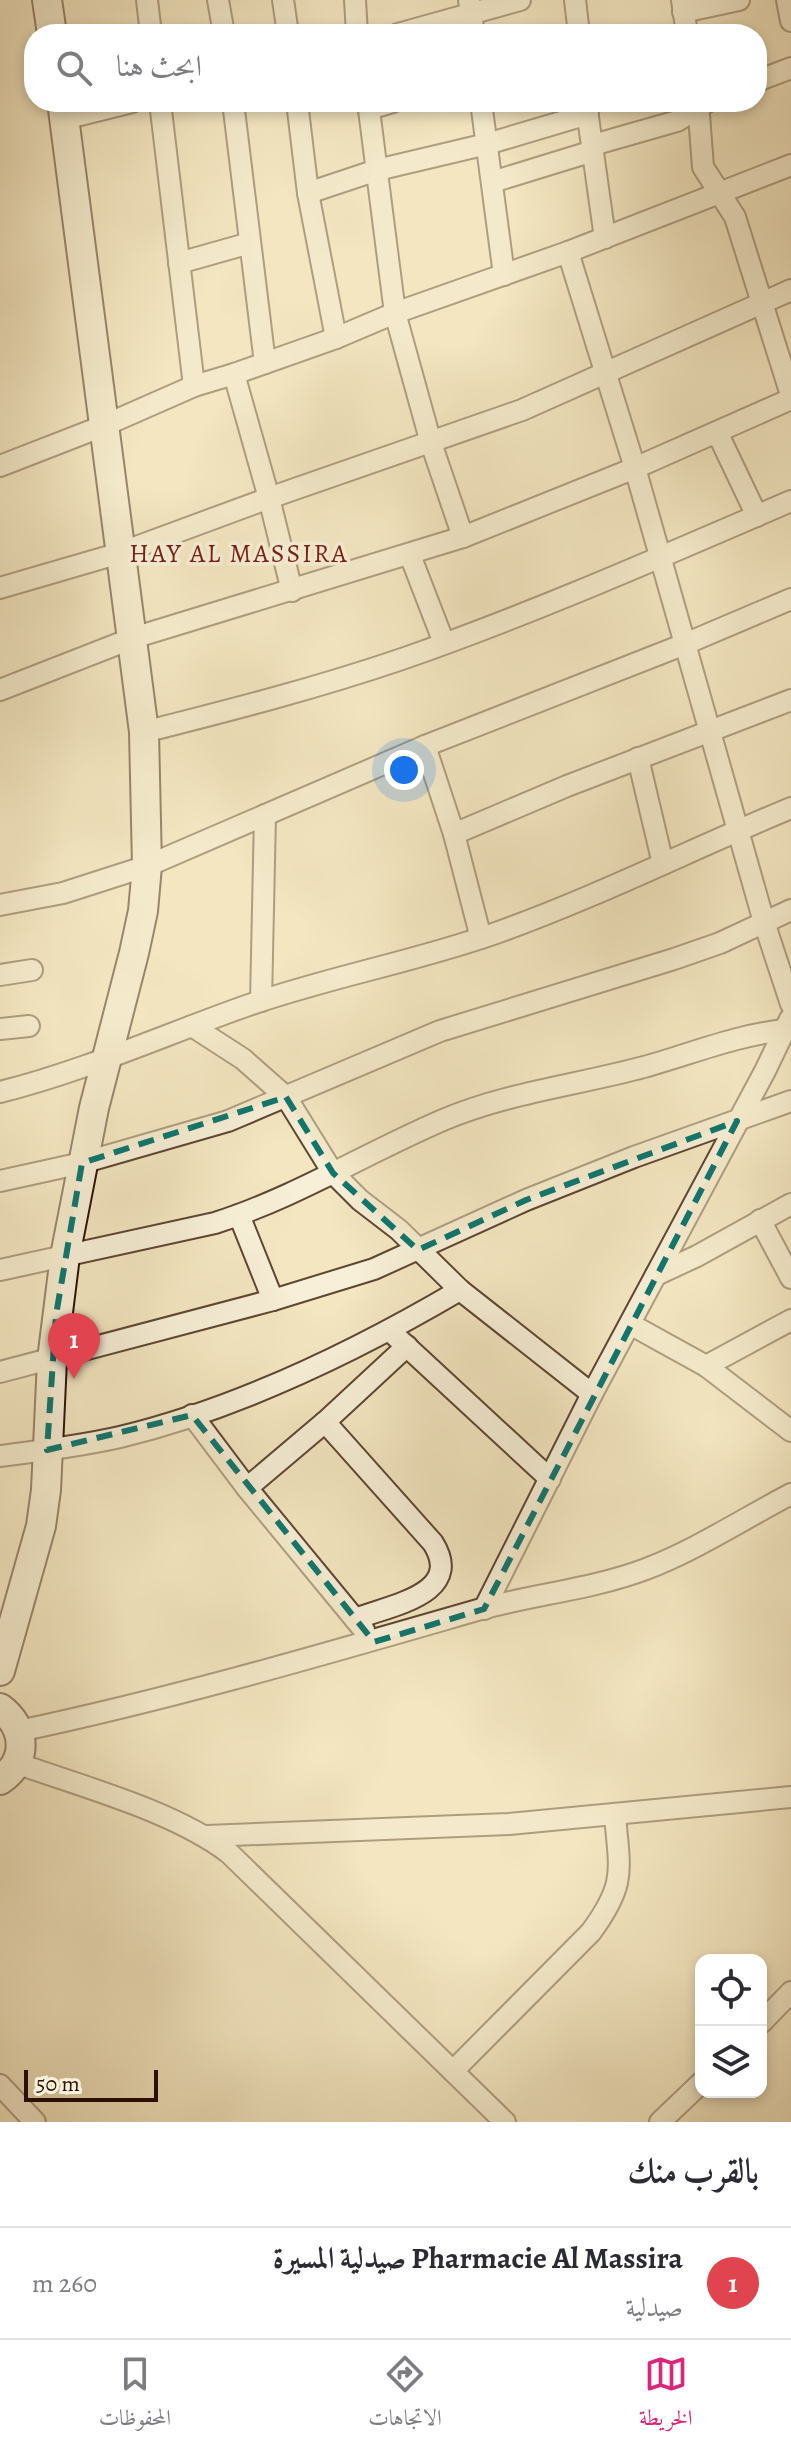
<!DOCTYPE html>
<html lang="ar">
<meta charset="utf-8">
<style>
body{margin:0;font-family:Alegreya,Amiri,serif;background:#f7f7f7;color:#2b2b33;direction:rtl}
.controls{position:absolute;right:24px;bottom:24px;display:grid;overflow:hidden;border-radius:16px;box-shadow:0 4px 12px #0003}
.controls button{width:72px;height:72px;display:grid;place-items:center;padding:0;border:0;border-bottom:2px solid #e1e1e2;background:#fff;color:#2b2b33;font:40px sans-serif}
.scale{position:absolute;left:24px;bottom:20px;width:134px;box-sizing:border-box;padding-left:8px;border:4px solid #2c1103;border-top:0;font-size:22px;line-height:28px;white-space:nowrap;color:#2c1103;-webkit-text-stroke:6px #f7efd7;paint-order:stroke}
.you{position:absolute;left:404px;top:770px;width:28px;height:28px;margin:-20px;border:6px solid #fff;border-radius:50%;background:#1a73e8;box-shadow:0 0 0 12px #1a73e833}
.badge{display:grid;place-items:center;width:52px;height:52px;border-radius:50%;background:#db2777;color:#fff;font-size:26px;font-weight:700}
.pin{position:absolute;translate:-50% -66px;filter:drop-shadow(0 2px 4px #0008)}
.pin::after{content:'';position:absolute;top:42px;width:28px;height:24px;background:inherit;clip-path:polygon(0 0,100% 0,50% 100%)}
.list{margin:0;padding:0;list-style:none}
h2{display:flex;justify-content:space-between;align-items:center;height:104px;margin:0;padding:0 32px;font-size:34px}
h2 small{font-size:26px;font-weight:400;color:#7c7c81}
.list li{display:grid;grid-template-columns:52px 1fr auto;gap:24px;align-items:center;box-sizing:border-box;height:112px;padding:0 32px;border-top:2px solid #e1e1e2}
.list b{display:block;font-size:30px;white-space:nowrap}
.list p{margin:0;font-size:26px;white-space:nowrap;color:#7c7c81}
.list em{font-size:26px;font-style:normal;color:#7c7c81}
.icon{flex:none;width:44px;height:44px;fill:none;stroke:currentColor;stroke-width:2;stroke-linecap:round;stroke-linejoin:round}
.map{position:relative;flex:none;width:791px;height:2122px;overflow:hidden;direction:ltr}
.search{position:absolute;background:#fff;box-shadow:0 4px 12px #0003;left:24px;right:24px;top:24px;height:88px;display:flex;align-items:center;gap:20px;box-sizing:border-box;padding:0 28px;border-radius:32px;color:#7c7c81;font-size:30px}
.sheet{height:216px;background:#fff}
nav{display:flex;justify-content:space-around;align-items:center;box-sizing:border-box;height:112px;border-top:2px solid #e1e1e2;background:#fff;font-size:22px;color:#7c7c81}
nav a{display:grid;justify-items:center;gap:4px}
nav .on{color:#db2777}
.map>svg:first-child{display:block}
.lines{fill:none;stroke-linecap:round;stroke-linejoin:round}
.street-casing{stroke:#5e4632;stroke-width:24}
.secondary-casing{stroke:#2c1103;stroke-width:32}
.street{stroke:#f7efd7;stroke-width:20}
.secondary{stroke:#f7efd7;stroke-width:28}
.marked{fill:none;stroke:#0f766e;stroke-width:6;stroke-dasharray:16 10;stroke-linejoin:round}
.labels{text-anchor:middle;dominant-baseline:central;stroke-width:7;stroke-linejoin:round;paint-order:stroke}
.neighbourhood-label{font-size:26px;letter-spacing:2px;fill:#7a1f14;stroke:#f7efd7}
</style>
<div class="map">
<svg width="791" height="2122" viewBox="0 0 791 2122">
<rect width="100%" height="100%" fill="#f3e6c1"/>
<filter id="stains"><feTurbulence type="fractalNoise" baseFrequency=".0025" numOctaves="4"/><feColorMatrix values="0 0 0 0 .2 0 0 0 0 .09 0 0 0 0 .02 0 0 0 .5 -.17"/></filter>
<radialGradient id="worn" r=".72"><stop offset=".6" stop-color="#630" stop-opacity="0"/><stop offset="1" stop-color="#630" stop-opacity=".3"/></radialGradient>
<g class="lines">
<defs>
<g id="street">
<polyline points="147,0 151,34"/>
<polyline points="218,0 224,34"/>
<polyline points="283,0 288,34"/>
<polyline points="355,0 357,34"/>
<polyline points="469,0 474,34"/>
<polyline points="575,0 579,34"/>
<polyline points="682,0 687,34"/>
<polyline points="787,0 791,21"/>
<polyline points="683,12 739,0"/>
<polyline points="398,34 520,0"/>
<polyline points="757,81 791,68"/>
<polyline points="160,102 194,386"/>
<polyline points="233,102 265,363"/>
<polyline points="297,102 308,193 336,338"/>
<polyline points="368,102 395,313 431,443 463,537"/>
<polyline points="481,102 504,275"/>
<polyline points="698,102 703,167 735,217 791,395"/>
<polyline points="586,103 605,238"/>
<polyline points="369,109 393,102"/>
<polyline points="64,119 132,102"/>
<polyline points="593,145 677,121 707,102"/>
<polyline points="492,182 593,151"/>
<polyline points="308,193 377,170 487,144 588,114"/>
<polyline points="568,252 635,468 764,922 791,1004"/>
<polyline points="179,263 250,243"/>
<polyline points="234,374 269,498 292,591"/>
<polyline points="717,432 757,516"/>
<polyline points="0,466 103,426 194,386 234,374 336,338 395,313 568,252 791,165"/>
<polyline points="410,555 444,643"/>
<polyline points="0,588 120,553 269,498 522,410 791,290"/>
<polyline points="0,690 133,638 463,537 635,468 791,399"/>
<path d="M144 732C231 710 317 688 402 659 534 613 663 556 791 501"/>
<polyline points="425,746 454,834 481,938"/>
<polyline points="638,758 663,864"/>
<polyline points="454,834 567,786 791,700"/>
<polyline points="0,905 63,893 147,866 425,746 685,644 791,599"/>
<polyline points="0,975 32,970"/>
<polyline points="261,1001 265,815"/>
<polyline points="192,1026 243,1059 286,1097 333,1173 360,1200 399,1230 460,1290 592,1394"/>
<polyline points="0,1029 29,1026"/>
<path d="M0 1092C84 1071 164 1035 246 1006 328 977 414 962 496 933 597 897 692 849 791 808"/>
<polyline points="0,1181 82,1163 228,1121 440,1031 674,959 720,943 791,910"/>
<polyline points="239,1215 273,1300"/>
<polyline points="760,1220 791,1278"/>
<path d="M0 1270 215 1223C294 1198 366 1153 443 1120 506 1093 577 1085 644 1067 691 1054 736 1035 785 1030"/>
<polyline points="656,1275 697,1256 791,1204"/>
<polyline points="630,1324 706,1366 791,1431"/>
<polyline points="390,1331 550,1479"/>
<polyline points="706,1366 791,1320"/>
<polyline points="0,1372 273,1300 374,1269 526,1200 634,1157 791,1101"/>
<polyline points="192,1415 247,1488 364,1630"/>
<path d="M325 1422 433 1543C465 1594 391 1605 355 1619"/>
<path d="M0 1456C40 1451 81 1446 120 1437 236 1409 358 1350 460 1290"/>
<polyline points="247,1488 325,1422 407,1346"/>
<polyline points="484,1609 592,1394 765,1071 790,1019"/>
<path d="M19 1731C175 1698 328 1653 481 1609 536 1594 593 1589 646 1569 696 1550 743 1519 791 1494"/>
<path d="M16 1763C83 1787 174 1811 229 1853L505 2122"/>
<polyline points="207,1836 509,1824 791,1797"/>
<polyline points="761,2023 791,1992"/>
<path d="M453 2071 591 1932C626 1884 620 1872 615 1816"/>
<polyline points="0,2085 35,2122"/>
<polyline points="660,2122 701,2083"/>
</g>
<g id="secondary">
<polyline points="47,0 52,34"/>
<polyline points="0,1671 41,1526 46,1490 52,1360 65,1256 94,1108 134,953 143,911 147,866 144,732 62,102"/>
<path d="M0 1708C26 1727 29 1761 0 1780"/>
</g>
</defs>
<use href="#street" class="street-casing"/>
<use href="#secondary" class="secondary-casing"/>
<use href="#street" class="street"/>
<use href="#secondary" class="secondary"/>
</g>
<path d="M0 0H791V2122H0ZM286 1097 333 1173 418 1250 526 1200 737 1121 484 1609 374 1642 192 1415 47 1450 56 1315 82 1163Z" fill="#f3e6c1" fill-opacity=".55" fill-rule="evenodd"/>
<path class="marked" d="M286 1097 333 1173 418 1250 526 1200 737 1121 484 1609 374 1642 192 1415 47 1450 56 1315 82 1163Z"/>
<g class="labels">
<g class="neighbourhood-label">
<text x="239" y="553">HAY AL MASSIRA</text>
</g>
</g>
<rect width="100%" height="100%" filter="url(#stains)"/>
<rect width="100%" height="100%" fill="url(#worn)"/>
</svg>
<div class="controls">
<button><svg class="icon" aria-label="locate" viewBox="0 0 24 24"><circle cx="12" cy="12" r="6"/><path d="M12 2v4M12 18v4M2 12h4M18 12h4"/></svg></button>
<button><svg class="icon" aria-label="layers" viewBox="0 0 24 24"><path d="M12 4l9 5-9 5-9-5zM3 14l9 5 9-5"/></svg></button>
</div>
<div class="scale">50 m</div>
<div class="you"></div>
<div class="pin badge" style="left:74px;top:1379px;background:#e0444e">1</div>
<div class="search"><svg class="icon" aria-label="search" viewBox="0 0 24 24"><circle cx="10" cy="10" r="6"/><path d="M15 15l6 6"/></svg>ابحث هنا</div>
</div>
<section class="sheet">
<h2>بالقرب منك<small></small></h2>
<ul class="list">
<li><span class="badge" style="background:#e0444e">1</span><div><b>Pharmacie Al Massira صيدلية المسيرة</b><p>صيدلية</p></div><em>260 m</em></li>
</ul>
</section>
<nav>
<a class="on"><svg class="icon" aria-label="map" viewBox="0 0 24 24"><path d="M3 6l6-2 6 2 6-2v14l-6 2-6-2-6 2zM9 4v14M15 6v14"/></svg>الخريطة</a>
<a><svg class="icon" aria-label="directions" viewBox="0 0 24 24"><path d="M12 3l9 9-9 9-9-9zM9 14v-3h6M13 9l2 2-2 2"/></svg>الاتجاهات</a>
<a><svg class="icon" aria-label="saved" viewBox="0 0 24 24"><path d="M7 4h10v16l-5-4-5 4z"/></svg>المحفوظات</a>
</nav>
